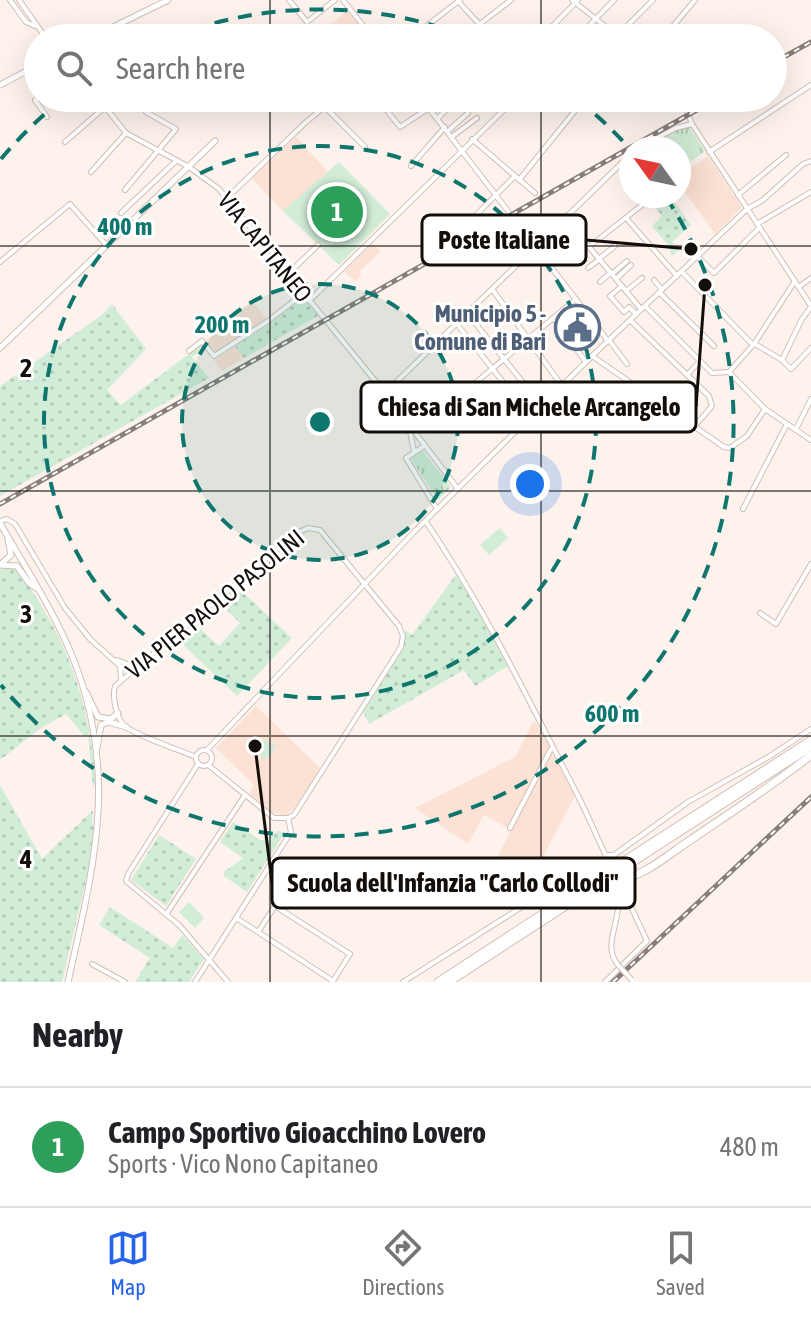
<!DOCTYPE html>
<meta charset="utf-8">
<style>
body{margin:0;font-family:"Asap Condensed",sans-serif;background:#f2f2f2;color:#202124}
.compass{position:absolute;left:619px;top:136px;width:72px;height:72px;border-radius:50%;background:#fff;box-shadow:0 8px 32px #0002;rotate:303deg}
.you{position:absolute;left:530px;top:484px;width:28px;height:28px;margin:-20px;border:6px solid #fff;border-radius:50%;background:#1a73e8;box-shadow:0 0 0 12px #1a73e833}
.badge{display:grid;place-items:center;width:52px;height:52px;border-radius:50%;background:#2563eb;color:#fff;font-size:26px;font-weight:700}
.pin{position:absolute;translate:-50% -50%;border:4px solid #fff;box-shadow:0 2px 8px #0006}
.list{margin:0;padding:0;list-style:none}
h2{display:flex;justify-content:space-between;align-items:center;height:104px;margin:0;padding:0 32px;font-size:34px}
h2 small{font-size:26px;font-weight:400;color:#757577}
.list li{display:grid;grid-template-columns:52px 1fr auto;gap:24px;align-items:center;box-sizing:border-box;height:120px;padding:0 32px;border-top:2px solid #e0e0e0}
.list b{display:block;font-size:30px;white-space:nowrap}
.list p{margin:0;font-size:26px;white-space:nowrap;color:#757577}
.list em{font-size:26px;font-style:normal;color:#757577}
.icon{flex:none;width:44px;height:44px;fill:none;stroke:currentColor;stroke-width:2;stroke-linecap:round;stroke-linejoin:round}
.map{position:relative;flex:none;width:811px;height:982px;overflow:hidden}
.search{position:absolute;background:#fff;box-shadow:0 8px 32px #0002;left:24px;right:24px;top:24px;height:88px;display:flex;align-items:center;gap:20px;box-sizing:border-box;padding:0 28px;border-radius:44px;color:#757577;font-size:30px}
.sheet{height:224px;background:#fff}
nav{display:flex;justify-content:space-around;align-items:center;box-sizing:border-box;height:112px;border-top:2px solid #e0e0e0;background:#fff;font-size:22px;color:#757577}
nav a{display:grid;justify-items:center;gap:4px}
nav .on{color:#2563eb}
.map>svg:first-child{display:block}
.built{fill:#fce2d4}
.grass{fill:url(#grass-dots)}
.park{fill:url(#park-tufts)}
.pitch{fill:#d2edd7}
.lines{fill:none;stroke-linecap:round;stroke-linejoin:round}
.pedestrian-casing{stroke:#d1bfb5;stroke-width:5}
.minor-casing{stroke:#d1bfb5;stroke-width:6}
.tertiary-casing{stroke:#d1bfb5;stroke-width:7}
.secondary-casing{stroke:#d1bfb5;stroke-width:7}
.trunk-casing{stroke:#d1bfb5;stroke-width:9}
.pedestrian{stroke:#fff;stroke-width:3}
.minor{stroke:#fff;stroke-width:4}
.tertiary{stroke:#fff;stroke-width:5}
.secondary{stroke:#fff;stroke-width:5}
.trunk{stroke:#fff;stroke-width:7}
.rail-casing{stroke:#877e7a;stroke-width:5}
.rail{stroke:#fff;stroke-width:2;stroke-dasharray:6;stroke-linecap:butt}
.minor-bridge-casing{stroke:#d1bfb5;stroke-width:6;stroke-linecap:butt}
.trunk-bridge-casing{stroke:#d1bfb5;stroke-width:9;stroke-linecap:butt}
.minor-bridge{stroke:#fff;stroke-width:4}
.trunk-bridge{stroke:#fff;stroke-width:7}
.grid{fill:none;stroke:#140e0b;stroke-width:2;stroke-opacity:0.55}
.ring{fill:none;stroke:#0f766e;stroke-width:4;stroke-dasharray:14 10}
.labels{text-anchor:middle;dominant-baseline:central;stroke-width:6;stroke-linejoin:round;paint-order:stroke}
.street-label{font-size:24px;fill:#140e0b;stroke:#fff}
.service-label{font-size:24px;font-weight:bold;fill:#4e5e75;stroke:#fff;text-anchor:end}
.grid-label{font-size:26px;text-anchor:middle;font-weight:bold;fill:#140e0b;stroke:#fff;stroke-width:6;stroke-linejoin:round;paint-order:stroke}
.centre{fill:#0f766e;stroke:#fff;stroke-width:4}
.ring-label{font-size:24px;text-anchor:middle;font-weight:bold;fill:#0f766e;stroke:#fff;stroke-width:6;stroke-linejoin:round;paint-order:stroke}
.leader{fill:none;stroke:#140e0b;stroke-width:3}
.callout-dot{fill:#140e0b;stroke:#fff;stroke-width:3}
.callout{fill:#fff;stroke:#140e0b;stroke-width:3}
.callout-label{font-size:26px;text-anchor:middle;font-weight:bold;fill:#140e0b}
</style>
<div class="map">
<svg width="811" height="982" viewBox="0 0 811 982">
<defs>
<pattern id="grass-dots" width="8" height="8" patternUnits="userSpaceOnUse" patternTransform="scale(2)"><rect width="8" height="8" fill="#d2edd7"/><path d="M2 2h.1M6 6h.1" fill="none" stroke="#b3cab7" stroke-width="1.8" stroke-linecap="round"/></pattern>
<pattern id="park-tufts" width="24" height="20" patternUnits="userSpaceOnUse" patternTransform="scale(2)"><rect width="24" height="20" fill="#d2edd7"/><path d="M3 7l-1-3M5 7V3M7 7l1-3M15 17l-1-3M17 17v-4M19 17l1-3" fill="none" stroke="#b3cab7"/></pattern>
</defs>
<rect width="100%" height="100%" fill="#fdf2ec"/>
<g class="built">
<polygon points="347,11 358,25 348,33 351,38 292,38 308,25 318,35"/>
<polygon points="296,137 328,172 283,211 252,179"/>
<polygon points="708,156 742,207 715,234 679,184 679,176"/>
<polygon points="372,244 381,251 359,272 362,275 355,281 344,272"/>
<polygon points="253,302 267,319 217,351 213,351 205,341"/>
<polygon points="235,346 244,358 222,371 214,360"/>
<polygon points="256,706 320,768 295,808 285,815 271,813 249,794 254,785 216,748"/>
<polygon points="534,720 550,748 508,828 484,815 468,844 415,808 515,757"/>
<polygon points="551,752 575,796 529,883 522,883 494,864"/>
</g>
<g class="grass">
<polygon points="646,196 670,196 691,225 672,242 679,250 672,256 668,245 652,226 662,216"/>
<polygon points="298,301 306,301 318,316 244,358 235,346 271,323"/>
<polygon points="112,304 146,349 107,390 121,405 201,345 204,348 192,357 209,378 0,496 0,386 102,315"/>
<path d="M5 566 15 567C67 636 88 696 96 781L93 787 88 735 85 737 66 714 41 728 0 760V569Z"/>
<polygon points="457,573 508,666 475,686 464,670 369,724 363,712 404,647 405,630 412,635"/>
<polygon points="237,587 292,638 237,696 176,638 194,623 219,646 240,623 219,602"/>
<polygon points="0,785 42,859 93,810 92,823 95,830 90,863 62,982 0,982"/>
<polygon points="233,822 262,841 279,830 284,834 247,892 224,876 224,872 243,858 220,842"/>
<polygon points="159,835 196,859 166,906 131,880"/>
<polygon points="110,907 173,948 182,935 204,959 189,982 135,982 150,958 99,925"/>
</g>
<g class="park">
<polygon points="689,127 705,151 687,164 679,157 679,148 653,148 650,144 674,130"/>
<polygon points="422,450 451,487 438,500 411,459"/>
</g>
<g class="pitch">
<polygon points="339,162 390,214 339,265 283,211"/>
<polygon points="500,528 508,538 489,555 480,545"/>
<polygon points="264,738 270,744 276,744 271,755 261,760 261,754 254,748"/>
<polygon points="189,902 204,918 195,928 179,912"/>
</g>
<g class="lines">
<defs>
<g id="pedestrian">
<polyline points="564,309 574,321"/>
<polyline points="562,330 585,313"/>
</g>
<g id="minor">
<polyline points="10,0 26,22 35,26"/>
<polyline points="19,0 46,38"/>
<polyline points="289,0 307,22 335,0"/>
<polyline points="343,0 373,38"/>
<polyline points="572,0 620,38"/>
<polyline points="458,1 492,38"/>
<polyline points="618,35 653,0"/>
<polyline points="411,38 460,0"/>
<polyline points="462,38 511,0"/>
<polyline points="541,38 578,0"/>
<polyline points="577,38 614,0"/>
<polyline points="663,38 695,0"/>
<polyline points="38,98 35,100 47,117"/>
<polyline points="98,98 126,133 189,167 219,189 385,393 458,489"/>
<polyline points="377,98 400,127 429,108"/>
<polyline points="421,98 608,341"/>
<polyline points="682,98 692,124 811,306"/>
<polyline points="325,107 365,147"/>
<polyline points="438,118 458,98"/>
<polyline points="448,131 468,113"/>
<polyline points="453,136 477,118"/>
<polyline points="472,139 515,176"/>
<polyline points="65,142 105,107"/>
<polyline points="638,148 676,128 692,124"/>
<polyline points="709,152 811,85"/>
<polyline points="411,166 445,127"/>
<polyline points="91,172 126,133"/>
<polyline points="519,180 574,112 563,98"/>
<polyline points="125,190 176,129 146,112"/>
<polyline points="738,195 786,155"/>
<polyline points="227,198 305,123 335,98"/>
<polyline points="121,213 176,161"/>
<polyline points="564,217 641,309"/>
<polyline points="626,218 677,276"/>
<polyline points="757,224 811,192"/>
<polyline points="455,236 515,176 535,193"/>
<polyline points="590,246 647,201"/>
<polyline points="698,257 714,273 759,228"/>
<polyline points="600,258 615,246"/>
<polyline points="0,262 70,204 107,246"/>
<polyline points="588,268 600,259"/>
<polyline points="682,272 753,345"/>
<polyline points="288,274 318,245"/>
<polyline points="612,274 627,261"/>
<polyline points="616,279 631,265"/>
<polyline points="654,280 662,290"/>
<polyline points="600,282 611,272"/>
<polyline points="622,286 610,296 624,312 629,307 636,314"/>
<polyline points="800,286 811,278"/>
<polyline points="492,289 562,386"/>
<polyline points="626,291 642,278"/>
<polyline points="660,293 714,346"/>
<polyline points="309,301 516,98"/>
<polyline points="645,306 712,373 729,372"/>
<polyline points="467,313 542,406"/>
<polyline points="554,319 586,362"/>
<polyline points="630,320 709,396 712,406 694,427"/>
<polyline points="456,323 531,417"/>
<polyline points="609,340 627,364"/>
<polyline points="571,341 595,323"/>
<polyline points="755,344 782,360 791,369 811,348"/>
<polyline points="189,351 202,341 214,356 268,321 304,293"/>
<polyline points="592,356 724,447 730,448 747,436 765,409"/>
<polyline points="782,360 802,319 811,307"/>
<polyline points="729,372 754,344 795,281"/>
<polyline points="729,372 765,409 811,440"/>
<polyline points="687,375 700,361"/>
<polyline points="474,384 576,299"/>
<polyline points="385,393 631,154"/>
<polyline points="409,427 414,451"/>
<polyline points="796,429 811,399"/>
<polyline points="424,446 406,458 437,509"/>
<polyline points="743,509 787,424"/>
<polyline points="0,521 7,519 15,524 65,608 90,639 120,666 121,679"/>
<path d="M426 522C484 607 529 701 576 792 589 817 600 845 613 870"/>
<polyline points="760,613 776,624 811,564"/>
<polyline points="117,660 127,664 139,662"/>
<circle cx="204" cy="758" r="8"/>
<polyline points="207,750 414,532 592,356 747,209 763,200 803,164 811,161"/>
<path d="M196 757C177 749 142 738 126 727 116 719 112 697 115 686L297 533 308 528 320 530 399 626 403 636 401 647 294 815 288 818H274L208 765"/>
<polyline points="198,764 128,874 126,881 179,925 228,982"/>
<polyline points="510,828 551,749"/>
<polyline points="608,855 614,855 688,802 770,756 811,729"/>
<polyline points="167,913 245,795"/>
<polyline points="236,918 258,932 333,981 350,954 275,906 258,932"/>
<polyline points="92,964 125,982"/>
<path d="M618 965C604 948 616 929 618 909 619 900 618 891 619 883"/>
<polyline points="195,982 291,832 288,818"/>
<polyline points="403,982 585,867 593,862 609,862"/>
<polyline points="605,982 647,941 619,881"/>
</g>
<g id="tertiary">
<polyline points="91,38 168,0"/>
<polyline points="0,85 38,65"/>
<polyline points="0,348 215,141"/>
</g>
<g id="secondary">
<path d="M0 523C25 567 54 611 73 658 119 775 94 865 68 982"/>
<polyline points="2,563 11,555 8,539"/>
<polyline points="0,565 17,566 29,583 36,588"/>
<polyline points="86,692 98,717 111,719 118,713"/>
<polyline points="97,748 101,725 109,722 126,727"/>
</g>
<g id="trunk">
<polyline points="616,866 811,740"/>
<polyline points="619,871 811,747"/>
<path d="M619 880C644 876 668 855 689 841 730 813 772 786 811 755"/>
<polyline points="438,982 608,871"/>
<polyline points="449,982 612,876"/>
</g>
</defs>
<use href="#pedestrian" class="pedestrian-casing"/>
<use href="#minor" class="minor-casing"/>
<use href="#tertiary" class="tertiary-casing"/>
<use href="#secondary" class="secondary-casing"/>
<use href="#trunk" class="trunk-casing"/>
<use href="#pedestrian" class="pedestrian"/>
<use href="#minor" class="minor"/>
<use href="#tertiary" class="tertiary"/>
<use href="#secondary" class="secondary"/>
<use href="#trunk" class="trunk"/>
<defs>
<g id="rail">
<polyline points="773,63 811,42"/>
<polyline points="0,504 718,98"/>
<polyline points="613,982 811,797"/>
</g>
</defs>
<use href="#rail" class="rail-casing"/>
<use href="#rail" class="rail"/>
<defs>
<polyline id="minor-bridge" points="618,965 632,980"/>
<g id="trunk-bridge">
<polyline points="608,871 616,866"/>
<polyline points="612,876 619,871"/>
</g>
</defs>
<use href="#minor-bridge" class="minor-bridge-casing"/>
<use href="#trunk-bridge" class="trunk-bridge-casing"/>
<use href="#minor-bridge" class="minor-bridge"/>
<use href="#trunk-bridge" class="trunk-bridge"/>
</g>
<path class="grid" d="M270 0V38M541 0V38M270 98V982M541 98V982M0 246H811M0 491H811M0 736H811"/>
<circle cx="320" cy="422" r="138" fill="#0f766e" fill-opacity=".12"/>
<g class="ring">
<circle cx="320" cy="422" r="138"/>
<circle cx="320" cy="422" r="276"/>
<path d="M1 159A413 413 0 0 1 63 99M169 38A413 413 0 0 1 471 38M577 99A413 413 0 0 1 629 148M666 197A413 413 0 0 1 1 685"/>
</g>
<defs>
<symbol id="civic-ring" viewBox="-11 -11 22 22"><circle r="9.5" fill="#fff" stroke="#5c6f8a" stroke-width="1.5"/><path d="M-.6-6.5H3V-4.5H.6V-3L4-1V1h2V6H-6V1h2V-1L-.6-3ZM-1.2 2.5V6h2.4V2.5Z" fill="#5c6f8a"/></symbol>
</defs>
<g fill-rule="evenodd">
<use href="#civic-ring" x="552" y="302" width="51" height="51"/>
</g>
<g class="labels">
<g class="street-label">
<text transform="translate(265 247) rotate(51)">VIA CAPITANEO</text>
<text transform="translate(215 604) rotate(-39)">VIA PIER PAOLO PASOLINI</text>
</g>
<g class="service-label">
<text x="546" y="313">Municipio 5 -<tspan x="546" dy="28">Comune di Bari</tspan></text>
</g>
</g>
<g class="grid-label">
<text x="26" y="377">2</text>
<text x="26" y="623">3</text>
<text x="26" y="868">4</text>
</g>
<circle cx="320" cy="422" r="12" class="centre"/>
<g class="ring-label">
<text x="125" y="235">400 m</text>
<text x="222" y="333">200 m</text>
<text x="612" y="722">600 m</text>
</g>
<path class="leader" d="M691 249L586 240M705 285L696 407M255 746L272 883"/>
<g class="callout-dot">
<circle cx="691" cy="249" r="8"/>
<circle cx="705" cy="285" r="8"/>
<circle cx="255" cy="746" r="8"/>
</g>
<g class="callout">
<rect x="422" y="215" width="164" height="50" rx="8"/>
<rect x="361" y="382" width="335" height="50" rx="8"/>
<rect x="272" y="858" width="363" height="50" rx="8"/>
</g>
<g class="callout-label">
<text x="504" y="249">Poste Italiane</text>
<text x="529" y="416">Chiesa di San Michele Arcangelo</text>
<text x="453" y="892">Scuola dell'Infanzia "Carlo Collodi"</text>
</g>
</svg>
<svg class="compass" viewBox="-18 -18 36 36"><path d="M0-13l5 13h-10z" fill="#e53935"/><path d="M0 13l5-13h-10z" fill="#757577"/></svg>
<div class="you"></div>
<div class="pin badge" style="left:337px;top:212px;background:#2e9e5b">1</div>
<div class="search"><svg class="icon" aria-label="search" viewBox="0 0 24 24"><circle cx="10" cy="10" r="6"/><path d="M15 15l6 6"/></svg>Search here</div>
</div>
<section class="sheet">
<h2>Nearby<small></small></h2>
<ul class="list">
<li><span class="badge" style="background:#2e9e5b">1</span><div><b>Campo Sportivo Gioacchino Lovero</b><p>Sports · Vico Nono Capitaneo</p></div><em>480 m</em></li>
</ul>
</section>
<nav>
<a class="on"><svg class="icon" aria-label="map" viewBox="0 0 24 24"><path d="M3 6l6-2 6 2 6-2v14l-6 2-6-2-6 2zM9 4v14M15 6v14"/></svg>Map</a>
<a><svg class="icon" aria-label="directions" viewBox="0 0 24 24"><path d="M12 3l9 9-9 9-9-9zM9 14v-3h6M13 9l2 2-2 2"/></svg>Directions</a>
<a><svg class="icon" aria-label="saved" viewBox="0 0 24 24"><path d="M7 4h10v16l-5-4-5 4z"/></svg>Saved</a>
</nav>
